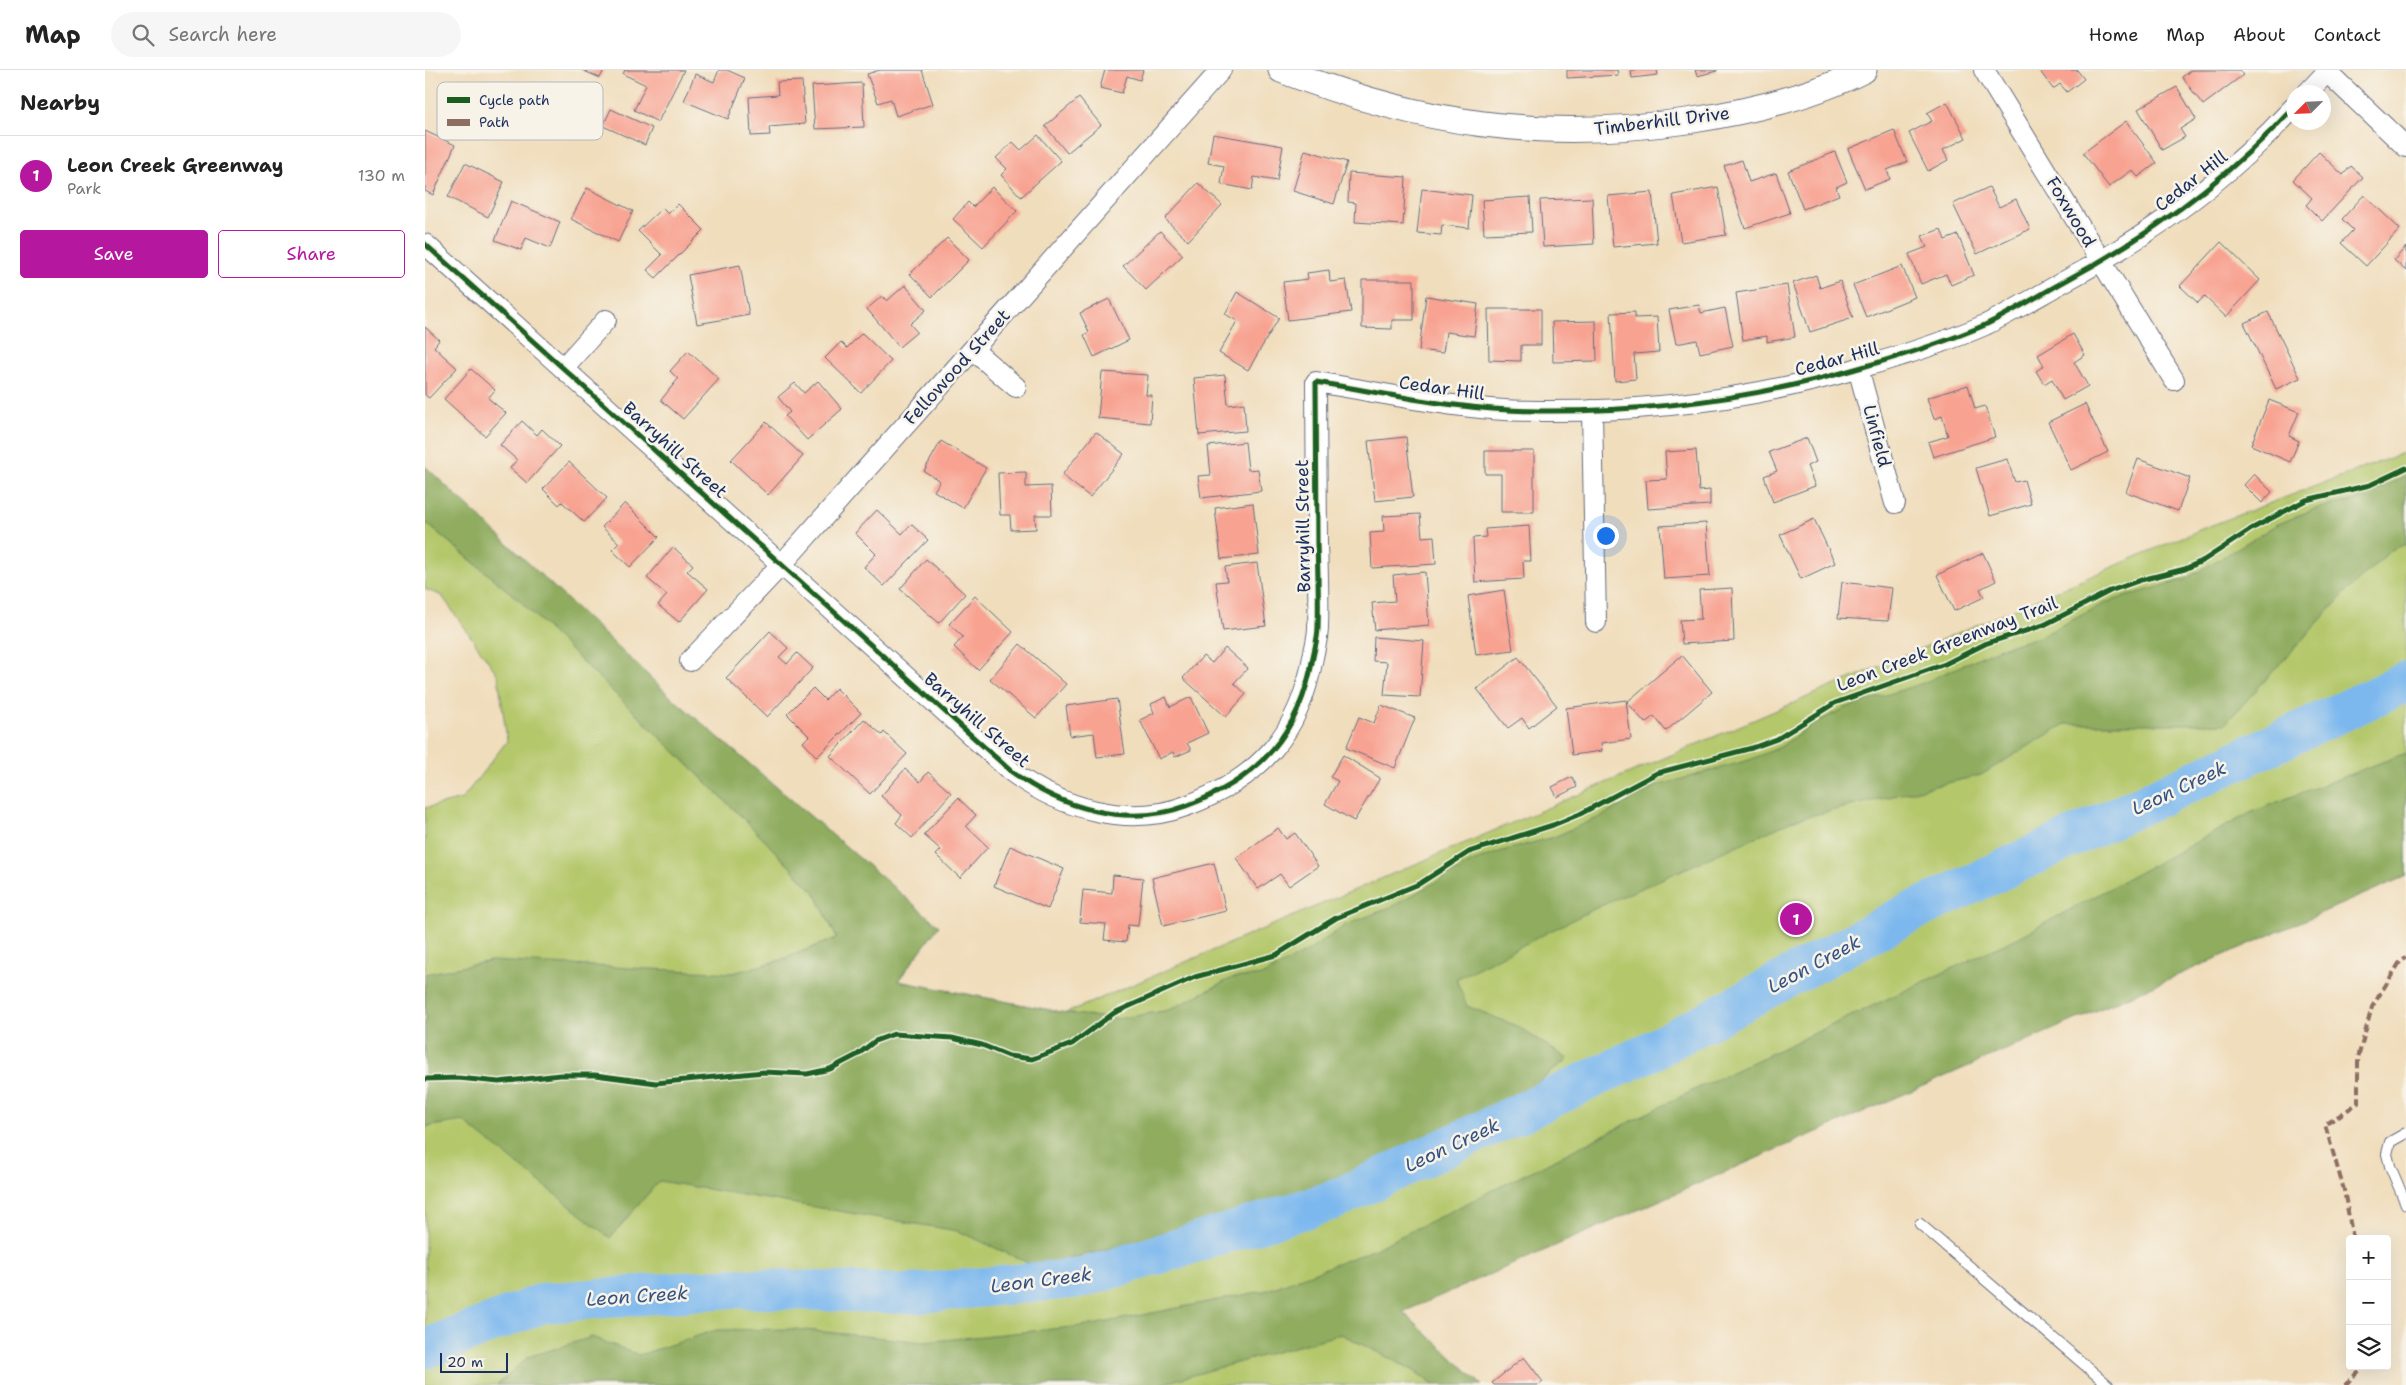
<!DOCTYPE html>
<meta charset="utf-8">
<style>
body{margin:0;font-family:"Shantell Sans",sans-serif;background:#f6f6f6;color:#222}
.controls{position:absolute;right:15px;bottom:15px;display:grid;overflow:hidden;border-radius:5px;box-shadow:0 5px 20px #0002}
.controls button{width:45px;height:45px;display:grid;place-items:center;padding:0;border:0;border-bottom:1px solid #e0e0e0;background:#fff;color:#222;font:25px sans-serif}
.compass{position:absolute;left:1861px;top:15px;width:45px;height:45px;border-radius:50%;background:#fff;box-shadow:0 5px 20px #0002;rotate:246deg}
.scale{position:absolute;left:15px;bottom:12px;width:68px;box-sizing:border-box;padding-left:5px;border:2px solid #1b2f5e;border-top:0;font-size:14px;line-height:18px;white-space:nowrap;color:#1b2f5e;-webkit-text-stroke:4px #f7f3e8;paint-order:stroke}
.you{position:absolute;left:1180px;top:465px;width:18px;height:18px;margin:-12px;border:4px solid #fff;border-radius:50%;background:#1a73e8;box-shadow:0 0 0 8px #1a73e833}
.badge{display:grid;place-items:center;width:32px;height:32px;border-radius:50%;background:#b5179e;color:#fff;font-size:16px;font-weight:700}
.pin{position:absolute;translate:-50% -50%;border:2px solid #fff;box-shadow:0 1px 5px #0006}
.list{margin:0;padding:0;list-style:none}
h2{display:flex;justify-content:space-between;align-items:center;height:65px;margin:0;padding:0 20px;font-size:21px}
h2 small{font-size:16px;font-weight:400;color:#767676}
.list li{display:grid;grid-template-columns:32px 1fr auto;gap:15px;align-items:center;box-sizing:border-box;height:80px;padding:0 20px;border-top:1px solid #e0e0e0}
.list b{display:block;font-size:19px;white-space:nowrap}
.list p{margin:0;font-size:16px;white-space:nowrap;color:#767676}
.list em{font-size:16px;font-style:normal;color:#767676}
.actions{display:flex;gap:10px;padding:15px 20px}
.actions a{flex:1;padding:11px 0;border:1px solid #b5179e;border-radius:5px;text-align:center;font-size:18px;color:#b5179e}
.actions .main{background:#b5179e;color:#fff}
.icon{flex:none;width:28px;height:28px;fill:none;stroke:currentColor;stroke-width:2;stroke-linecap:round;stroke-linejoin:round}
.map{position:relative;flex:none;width:1981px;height:1315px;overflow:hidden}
header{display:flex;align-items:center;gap:30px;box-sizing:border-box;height:70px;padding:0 25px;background:#fff;border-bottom:1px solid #e0e0e0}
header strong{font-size:24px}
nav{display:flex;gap:28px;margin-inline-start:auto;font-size:18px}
.search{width:350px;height:45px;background:#f6f6f6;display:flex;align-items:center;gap:12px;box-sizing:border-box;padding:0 18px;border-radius:28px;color:#767676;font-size:19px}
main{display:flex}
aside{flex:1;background:#fff}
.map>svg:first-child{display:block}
.green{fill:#b4c76b;stroke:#687b64}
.forest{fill:#8fac5f;stroke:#556e5e}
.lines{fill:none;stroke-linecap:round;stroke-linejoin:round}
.river{stroke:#7cb8ee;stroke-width:40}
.building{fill:#f8a392}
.service-casing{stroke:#666c7f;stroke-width:12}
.minor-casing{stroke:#666c7f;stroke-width:22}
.tertiary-casing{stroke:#666c7f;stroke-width:27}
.service{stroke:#fff;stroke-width:10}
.minor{stroke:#fff;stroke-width:20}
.tertiary{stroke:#fff;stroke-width:25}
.quiet{stroke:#8d6e63;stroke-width:4;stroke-dasharray:8 4;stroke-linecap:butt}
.cycleway-casing{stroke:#f7f3e8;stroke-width:8}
.cycleway{stroke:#1b5e20;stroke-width:5}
.labels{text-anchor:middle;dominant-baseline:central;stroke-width:5;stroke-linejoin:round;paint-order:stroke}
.street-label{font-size:18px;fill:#1b2f5e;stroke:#f7f3e8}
.water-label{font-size:19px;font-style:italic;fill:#335182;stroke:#f7f3e8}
.key{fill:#f7f3e8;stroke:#b5b8bf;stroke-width:1}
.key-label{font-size:14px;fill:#1b2f5e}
</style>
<header>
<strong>Map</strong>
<div class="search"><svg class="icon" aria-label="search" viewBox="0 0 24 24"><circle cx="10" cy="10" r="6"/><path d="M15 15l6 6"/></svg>Search here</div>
<nav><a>Home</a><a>Map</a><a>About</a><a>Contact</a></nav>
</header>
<main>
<aside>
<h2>Nearby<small></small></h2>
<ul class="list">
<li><span class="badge">1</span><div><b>Leon Creek Greenway</b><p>Park</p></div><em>130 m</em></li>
</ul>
<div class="actions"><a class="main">Save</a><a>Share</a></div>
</aside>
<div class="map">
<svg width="1981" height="1315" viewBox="0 0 1981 1315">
<rect width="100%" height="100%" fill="#f7f3e8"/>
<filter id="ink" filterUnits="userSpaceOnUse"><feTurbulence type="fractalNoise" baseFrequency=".02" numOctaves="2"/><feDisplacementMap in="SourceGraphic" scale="10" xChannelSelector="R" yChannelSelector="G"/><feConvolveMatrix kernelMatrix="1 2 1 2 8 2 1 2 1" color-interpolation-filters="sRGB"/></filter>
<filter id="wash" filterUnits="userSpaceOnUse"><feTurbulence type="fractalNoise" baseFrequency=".0096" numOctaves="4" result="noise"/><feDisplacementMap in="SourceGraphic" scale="20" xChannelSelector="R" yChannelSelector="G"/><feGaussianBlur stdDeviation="1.12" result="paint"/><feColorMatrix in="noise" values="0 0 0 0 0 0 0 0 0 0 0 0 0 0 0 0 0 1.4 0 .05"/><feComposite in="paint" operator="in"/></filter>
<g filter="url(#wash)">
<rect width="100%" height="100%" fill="#f0ddbc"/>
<polygon class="green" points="1981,382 1981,806 917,1264 988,1300 1009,1315 0,1315 0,738 37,729 82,671 73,605 17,526 0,519 0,452 94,530 320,750 390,823 412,868 353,891 310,903 472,911 641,943 1779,458"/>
<g class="forest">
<polygon points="0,396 244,625 514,856 473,911 641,943 692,949 744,940 807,908 838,905 883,881 921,855 968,836 1047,792 1077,781 1129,767 1179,745 1228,717 1324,690 1355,677 1390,653 1420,638 1498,613 1575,578 1614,567 1682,532 1761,509 1851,455 1889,439 1931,430 1981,406 1981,474 1966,480 1923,520 1800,654 1640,654 1556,705 1372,749 1171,838 1031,909 1042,936 1092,956 1143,989 1075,1042 875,1130 612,1197 533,1161 234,1111 185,1168 38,1051 0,1057 0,904 66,891 308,903 353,891 412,868 390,823 320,750 94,530 0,452"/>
<polygon points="1981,683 1981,806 978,1242 1057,1315 1009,1315 988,1300 916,1264 732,1315 72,1315 103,1287 167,1267 214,1285 291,1260 370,1259 499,1272 667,1255 843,1220 948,1180 1277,1016 1594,867 1829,741"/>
</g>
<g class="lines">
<polyline class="river" points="0,1279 118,1233 306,1218 484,1224 657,1208 909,1130 1222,983 1478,846 1981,612"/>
</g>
<g id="blocks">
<g class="building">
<polygon points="157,0 179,0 175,8"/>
<polygon points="200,0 259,0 233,52 209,40 221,15 198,4"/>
<polygon points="294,0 302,0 320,8 303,49 259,31 270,4 289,12"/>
<polygon points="455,0 497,0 508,34 471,46 466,29 453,33 442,4"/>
<polygon points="680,0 718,0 715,10 702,6 697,23 675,18"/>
<polygon points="1142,0 1192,0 1193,5 1142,8"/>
<polygon points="1206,0 1232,0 1233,5 1207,8"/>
<polygon points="1270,0 1292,0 1292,1 1272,6"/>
<polygon points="1614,0 1652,0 1659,9 1642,22 1635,14 1628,19"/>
<polygon points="1766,0 1814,0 1818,5 1778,35 1757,7"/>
<polygon points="377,11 380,54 344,57 345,65 326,66 324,27 353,25 352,12"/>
<polygon points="437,13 439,57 390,59 387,16"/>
<polygon points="1752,17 1771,49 1755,59 1760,67 1737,80 1713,39"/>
<polygon points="654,28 676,55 642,83 620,56"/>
<polygon points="1522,32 1541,68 1518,80 1523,90 1503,101 1484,63 1507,51 1502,43"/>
<polygon points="186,39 227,58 220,75 178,56"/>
<polygon points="1701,51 1732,93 1713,107 1707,100 1684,117 1658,83"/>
<polygon points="1469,60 1482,92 1462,100 1465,109 1440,119 1423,79"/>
<polygon points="0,61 30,75 8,125 0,121"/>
<polygon points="788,64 858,76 852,111 829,107 827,120 796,114 799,96 783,93"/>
<polygon points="613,65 636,91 596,127 576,105 582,99 571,88 588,72 596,80"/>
<polygon points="880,80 922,92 909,134 868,121"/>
<polygon points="1410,82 1422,112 1411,117 1414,125 1378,139 1363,101"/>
<polygon points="1894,82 1918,105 1926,96 1938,107 1897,151 1881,135 1887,128 1868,110"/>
<polygon points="1317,90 1324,112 1351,103 1365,143 1320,158 1299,96"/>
<polygon points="40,93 79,112 63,147 23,127"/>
<polygon points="924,103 981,107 978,155 930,152 931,133 923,132"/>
<polygon points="773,113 797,135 763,171 740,149"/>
<polygon points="567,117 592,141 558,177 528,149 543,132 548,137"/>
<polygon points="1293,117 1301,165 1256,172 1248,125"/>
<polygon points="1564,117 1574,137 1591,129 1605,159 1552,184 1528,134"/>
<polygon points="162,118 208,141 193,172 146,149"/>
<polygon points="997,119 1047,125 1044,158 1017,155 1016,165 992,163"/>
<polygon points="1227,122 1232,173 1188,177 1183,126"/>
<polygon points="1939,125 1975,159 1941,196 1916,173 1928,160 1917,149"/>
<polygon points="1105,127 1107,162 1059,164 1057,130"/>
<polygon points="1167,128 1169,174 1118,177 1115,130"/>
<polygon points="86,131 135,152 125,178 101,168 96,180 70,170"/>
<polygon points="253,134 279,160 231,208 222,200 237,185 213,161 237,138 243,144"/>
<polygon points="1516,159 1520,170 1533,165 1549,205 1526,215 1521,204 1496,214 1484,184 1502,177 1497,166"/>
<polygon points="735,161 758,185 721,220 698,196"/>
<polygon points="522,168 544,190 507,227 485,204"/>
<polygon points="1796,172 1835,210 1801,247 1779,226 1773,233 1755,216"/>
<polygon points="1981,177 1981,201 1969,190"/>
<polygon points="315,195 324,245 272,254 263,205"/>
<polygon points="1477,196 1490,227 1441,247 1428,215"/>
<polygon points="904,200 905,212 921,210 926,242 863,250 858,212 883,209 882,203"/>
<polygon points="1391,205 1395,218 1415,211 1428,248 1385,262 1368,213"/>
<polygon points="937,210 989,210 989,250 967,250 967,259 937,258"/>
<polygon points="480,215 501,240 485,254 492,262 474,277 442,239 457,226 462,231"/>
<polygon points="1362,215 1370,267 1342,272 1342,266 1318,270 1311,223"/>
<polygon points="812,222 854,248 823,300 794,283 812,251 800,244"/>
<polygon points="1001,226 1053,234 1049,266 1021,262 1018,283 994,280"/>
<polygon points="684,229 704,270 669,287 659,265 664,262 655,243"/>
<polygon points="1274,235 1276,243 1300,238 1308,276 1275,283 1272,270 1251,274 1244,240"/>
<polygon points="1063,239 1116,239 1116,275 1096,275 1096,291 1064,290"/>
<polygon points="1210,242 1210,248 1232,247 1234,282 1209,284 1211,309 1190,311 1186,243"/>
<polygon points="1843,242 1875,308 1851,319 1819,253"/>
<polygon points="1171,251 1172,291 1128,292 1127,252"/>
<polygon points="0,257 14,270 9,277 32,298 4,328 0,325"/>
<polygon points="437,263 466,291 436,323 400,288 416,272 422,278"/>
<polygon points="1648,264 1660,285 1649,292 1663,316 1638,330 1627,309 1619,314 1611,301 1619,296 1613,285"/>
<polygon points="263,281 294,309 258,349 236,330 253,309 245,301"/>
<polygon points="46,299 70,320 63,328 81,343 60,366 19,329"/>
<polygon points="677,302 723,305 721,325 727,325 725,353 673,348"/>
<polygon points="800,305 803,335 819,333 821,361 774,365 769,308"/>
<polygon points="393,311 417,339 382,370 360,346 365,342 353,327 370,313 379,323"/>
<polygon points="1543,315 1550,339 1560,336 1570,367 1508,387 1503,372 1523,366 1517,346 1509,349 1502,328"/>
<polygon points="1844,330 1874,342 1864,366 1874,371 1865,392 1826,375"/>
<polygon points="1660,334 1683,382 1646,400 1623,352"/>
<polygon points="97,351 112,365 117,359 135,376 102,413 85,398 92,390 75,375"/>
<polygon points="341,352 378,386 343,425 306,390"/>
<polygon points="671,362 699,384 665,427 637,405"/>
<polygon points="981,367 988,427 950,431 943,371"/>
<polygon points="1382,368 1391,392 1382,396 1390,416 1348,432 1339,406 1352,401 1344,382"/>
<polygon points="516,371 561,398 538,438 509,421 515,411 499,401"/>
<polygon points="820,372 823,400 833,399 836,421 776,428 773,406 786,405 783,376"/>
<polygon points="1271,380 1274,421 1285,420 1285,435 1223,439 1221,410 1242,409 1240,382"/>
<polygon points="1060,381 1109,381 1109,442 1076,442 1076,404 1060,404"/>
<polygon points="1582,389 1590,412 1599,410 1606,434 1565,446 1551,398"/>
<polygon points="1713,389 1765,408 1753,441 1701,422"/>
<polygon points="144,392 182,428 159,452 137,432 134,435 118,419"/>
<polygon points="601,402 601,417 626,416 627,445 610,445 611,459 586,460 585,445 575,445 573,403"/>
<polygon points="1829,404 1847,422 1837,433 1819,415"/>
<polygon points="200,433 234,467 205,497 187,480 194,473 177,457"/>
<polygon points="828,433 834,485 796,489 790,438"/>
<polygon points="452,440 477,464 486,454 503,470 459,516 439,497 451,484 430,463"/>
<polygon points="995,444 997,467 1009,466 1011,494 947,498 945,463 959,462 958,446"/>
<polygon points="1389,449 1410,493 1376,509 1355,465"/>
<polygon points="1281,453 1285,506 1239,509 1235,456"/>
<polygon points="1104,456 1106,491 1098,491 1099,509 1050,512 1048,468 1061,467 1060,459"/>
<polygon points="248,477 268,495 262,501 283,519 254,552 233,535 242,525 222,508"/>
<polygon points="1558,483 1571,511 1555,519 1559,527 1529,541 1512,505"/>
<polygon points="501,489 540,524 514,553 475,519"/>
<polygon points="832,493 841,556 798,561 791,512 802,511 800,497"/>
<polygon points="1000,502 1004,555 950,560 947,533 970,531 968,505"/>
<polygon points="1417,512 1467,518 1463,551 1413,548"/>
<polygon points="1307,518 1309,571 1257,574 1255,550 1276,549 1274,520"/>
<polygon points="1079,520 1088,580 1051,585 1043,526"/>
<polygon points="550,526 588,562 553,600 529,577 538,567 524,554"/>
<polygon points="345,561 363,578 354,587 362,594 372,583 388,598 342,647 301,608"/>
<polygon points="949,567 999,571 995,627 959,625 962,592 948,591"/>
<polygon points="595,574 641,614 611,648 565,609"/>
<polygon points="800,578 823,598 809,613 821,624 801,647 758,608 778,586 787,593"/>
<polygon points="1257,585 1287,622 1241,661 1229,646 1220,653 1202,632"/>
<polygon points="1093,587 1132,636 1104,658 1097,648 1083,658 1052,619"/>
<polygon points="388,618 400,630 411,618 436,643 392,687 378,672 384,666 362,644"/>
<polygon points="741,627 745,637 766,627 783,663 762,673 766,680 750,687 748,682 734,689 715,650 729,643 726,634"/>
<polygon points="692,629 700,684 672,687 669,663 645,666 641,636"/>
<polygon points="1201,630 1206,669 1176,673 1177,681 1147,685 1141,638"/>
<polygon points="956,635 990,648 970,698 921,678 934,647 949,653"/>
<polygon points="439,649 457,665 459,662 482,684 445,724 405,686"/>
<polygon points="918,685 955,708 929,751 900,734 913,711 905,707"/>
<polygon points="480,699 495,712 503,702 526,723 487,768 471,753 477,745 456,726"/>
<polygon points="1147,707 1152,717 1132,727 1127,717"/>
<polygon points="533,728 551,745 541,756 563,777 535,808 511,785 516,780 499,765"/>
<polygon points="853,758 861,769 870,763 893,796 864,816 855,804 833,819 811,788"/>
<polygon points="585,776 639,799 623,839 569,816"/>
<polygon points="789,793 801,841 738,856 727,808"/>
<polygon points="688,805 718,808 713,856 703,855 701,872 679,870 681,854 655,852 658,820 687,823"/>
<polygon points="1099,1287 1118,1312 1114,1315 1069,1315 1067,1313"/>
</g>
</g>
</g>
<g filter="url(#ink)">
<use href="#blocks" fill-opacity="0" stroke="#666c7f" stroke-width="1"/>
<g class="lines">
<defs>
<g id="service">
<polyline points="1981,1063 1965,1072 1962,1084 1965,1096 1981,1134"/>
<polyline points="1495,1154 1683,1315"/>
</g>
<g id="minor">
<polyline points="1559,0 1749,310"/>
<polyline points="1883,22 1902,2 1981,77"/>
<path d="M0 174 587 702C636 738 702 758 761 736 834 709 875 664 888 587 890 577 893 567 893 557 894 530 893 502 892 474 892 420 891 366 891 312 964 324 1037 341 1113 341 1221 342 1330 329 1434 298 1476 286 1519 273 1560 255 1587 242 1613 226 1640 211 1724 166 1803 109 1868 38"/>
<polyline points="548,280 591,317"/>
<polyline points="138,298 181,250"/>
<polyline points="1433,298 1470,433"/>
<polyline points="1167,340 1171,552"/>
<polyline points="265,591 357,494 796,0"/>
</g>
<path id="tertiary" d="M856 0C995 54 1114 72 1262 51 1323 42 1384 28 1439 0"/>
</defs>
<use href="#service" class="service-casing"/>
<use href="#minor" class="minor-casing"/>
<use href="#tertiary" class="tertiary-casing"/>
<use href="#service" class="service"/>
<use href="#minor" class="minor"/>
<use href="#tertiary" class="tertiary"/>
<g class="quiet">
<polyline points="1928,1169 1919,1120 1900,1055 1933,1033 1933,988 1947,937 1975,892 1981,888"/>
<polyline points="1920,1315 1939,1296"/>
</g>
<defs>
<g id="cycleway">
<path d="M0 174 587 702C636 738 702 758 761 736 834 709 875 664 888 587 890 577 893 567 893 557 894 530 893 502 892 474 892 420 891 366 891 312 964 324 1037 341 1113 341 1221 342 1330 329 1434 298 1476 286 1519 273 1560 255 1587 242 1613 226 1640 211 1724 166 1803 109 1868 38"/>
<polyline points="0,1009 33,1008 74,1012 135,1005 170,1005 231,1013 339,1002 382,1004 405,999 432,985 450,971 469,964 527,968 557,975 584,986 607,989 647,974 689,943 770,907 851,885 911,848 994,814 1044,782 1128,755 1155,744 1232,703 1327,678 1352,669 1410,633 1520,594 1562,573 1619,555 1685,521 1716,510 1760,499 1779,490 1828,458 1881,430 1945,415 1981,398"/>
</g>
</defs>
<use href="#cycleway" class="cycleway-casing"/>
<use href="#cycleway" class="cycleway"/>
</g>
</g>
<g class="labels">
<g class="street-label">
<text transform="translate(1237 51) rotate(-7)">Timberhill Drive</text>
<text transform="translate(1766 111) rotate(-38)">Cedar Hill</text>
<text transform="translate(1646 142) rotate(59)">Foxwood</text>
<text transform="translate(1412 289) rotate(-15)">Cedar Hill</text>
<text transform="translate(532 297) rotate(-48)">Fellowood Street</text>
<text transform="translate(1017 318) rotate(8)">Cedar Hill</text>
<text transform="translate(1452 366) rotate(75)">Linfield</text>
<text transform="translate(250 380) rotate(42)">Barryhill Street</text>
<text transform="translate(878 456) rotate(-91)">Barryhill Street</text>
<text transform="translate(1522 574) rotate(-21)">Leon Creek Greenway Trail</text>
<text transform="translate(552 650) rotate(41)">Barryhill Street</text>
</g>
<g class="water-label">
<text transform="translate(1754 718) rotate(-25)">Leon Creek</text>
<text transform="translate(1389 894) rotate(-28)">Leon Creek</text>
<text transform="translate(1027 1075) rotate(-25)">Leon Creek</text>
<text transform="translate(616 1210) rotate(-7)">Leon Creek</text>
<text transform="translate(212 1226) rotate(-4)">Leon Creek</text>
</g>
</g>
<rect x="12" y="12" width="166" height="58" rx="8" class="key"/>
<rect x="22" y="27" width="23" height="6" fill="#1b5e20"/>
<rect x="22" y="49" width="23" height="7" fill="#8d6e63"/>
<g class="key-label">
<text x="54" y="35">Cycle path</text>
<text x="54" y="57">Path</text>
</g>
</svg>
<div class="controls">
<button>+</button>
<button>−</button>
<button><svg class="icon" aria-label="layers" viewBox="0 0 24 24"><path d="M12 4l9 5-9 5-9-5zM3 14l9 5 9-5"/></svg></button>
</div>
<svg class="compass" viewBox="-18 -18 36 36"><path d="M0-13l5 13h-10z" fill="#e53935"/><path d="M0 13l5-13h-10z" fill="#767676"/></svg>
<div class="scale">20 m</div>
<div class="you"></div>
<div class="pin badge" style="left:1371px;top:849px">1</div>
</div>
</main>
